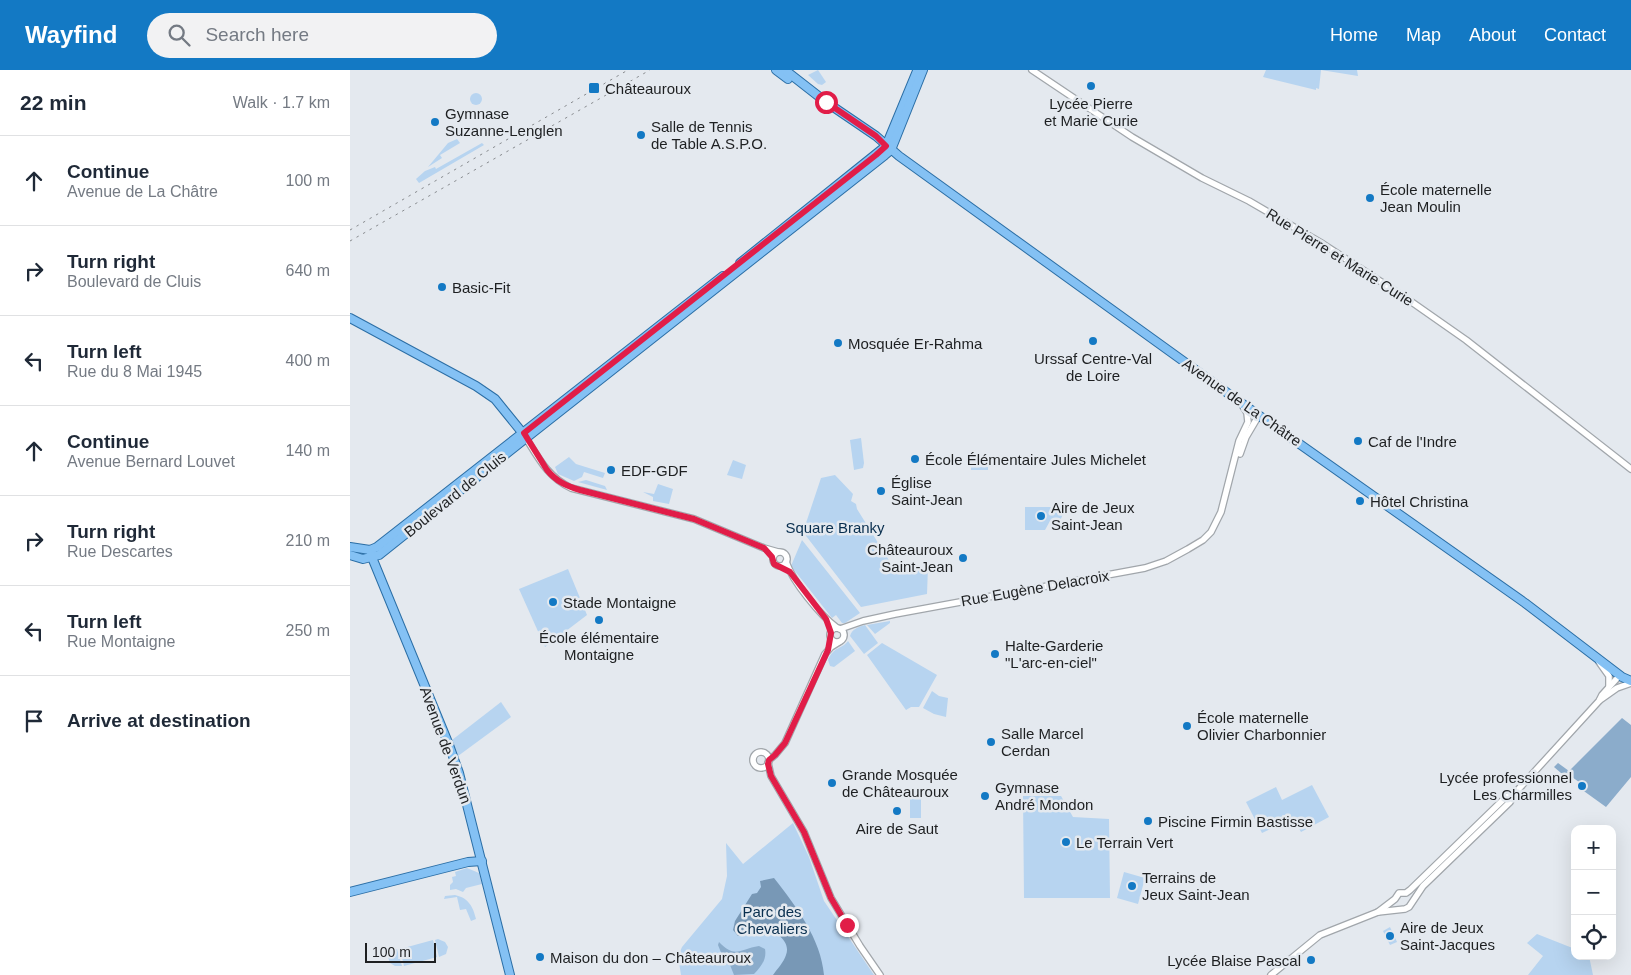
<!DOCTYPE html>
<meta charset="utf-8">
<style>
body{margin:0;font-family:Helvetica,sans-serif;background:#f2f2f3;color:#1f2937}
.controls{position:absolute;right:15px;bottom:15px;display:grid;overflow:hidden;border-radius:10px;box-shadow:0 5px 20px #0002}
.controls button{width:45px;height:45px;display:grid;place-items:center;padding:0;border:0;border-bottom:1px solid #e0e1e3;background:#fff;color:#1f2937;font:25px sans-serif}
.scale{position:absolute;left:15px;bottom:12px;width:71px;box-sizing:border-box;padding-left:5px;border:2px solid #1e2022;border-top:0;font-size:14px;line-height:18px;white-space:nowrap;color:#1e2022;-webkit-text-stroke:4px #e4e9ef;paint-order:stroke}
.stop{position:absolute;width:15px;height:15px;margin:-11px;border:4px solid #e11d48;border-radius:50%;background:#fff}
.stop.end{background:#e11d48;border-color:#fff;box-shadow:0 1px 5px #0008}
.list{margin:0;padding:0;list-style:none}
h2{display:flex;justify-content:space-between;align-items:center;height:65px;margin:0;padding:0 20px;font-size:21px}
h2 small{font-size:16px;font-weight:400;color:#747a83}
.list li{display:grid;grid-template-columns:32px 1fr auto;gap:15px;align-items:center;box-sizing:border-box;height:90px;padding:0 20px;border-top:1px solid #e0e1e3}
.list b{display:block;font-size:19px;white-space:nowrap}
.list p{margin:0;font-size:16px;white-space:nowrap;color:#747a83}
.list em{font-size:16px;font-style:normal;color:#747a83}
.icon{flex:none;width:28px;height:28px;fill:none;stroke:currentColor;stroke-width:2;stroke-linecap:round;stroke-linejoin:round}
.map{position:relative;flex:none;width:1281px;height:905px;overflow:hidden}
header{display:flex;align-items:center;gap:30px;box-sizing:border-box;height:70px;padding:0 25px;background:#1379c4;color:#fff}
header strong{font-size:24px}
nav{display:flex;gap:28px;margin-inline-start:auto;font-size:18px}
.search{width:350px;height:45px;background:#f2f2f3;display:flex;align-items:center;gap:12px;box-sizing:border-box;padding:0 18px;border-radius:28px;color:#747a83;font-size:19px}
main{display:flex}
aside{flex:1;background:#fff}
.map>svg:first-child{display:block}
.green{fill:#b7d4f0}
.forest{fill:#8baccb}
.water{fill:#7898b6}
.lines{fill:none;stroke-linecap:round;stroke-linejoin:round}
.minor-casing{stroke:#a1a6ab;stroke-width:8}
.major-casing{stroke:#2b6ea5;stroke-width:10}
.minor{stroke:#fff;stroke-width:5.5}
.major{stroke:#84c1f4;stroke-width:8}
.rail{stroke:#898c90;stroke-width:1;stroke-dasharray:2.5 5;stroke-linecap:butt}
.route{stroke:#e11d48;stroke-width:6}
.poi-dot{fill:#1379c4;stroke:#e4e9ef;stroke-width:2}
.labels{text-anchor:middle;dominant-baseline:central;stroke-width:5;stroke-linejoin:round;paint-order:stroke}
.poi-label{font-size:15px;fill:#1e2022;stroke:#e4e9ef;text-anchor:start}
.street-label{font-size:15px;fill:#1e2022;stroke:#e4e9ef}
.park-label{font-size:15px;fill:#082e4e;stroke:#e4e9ef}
</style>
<header>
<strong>Wayfind</strong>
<div class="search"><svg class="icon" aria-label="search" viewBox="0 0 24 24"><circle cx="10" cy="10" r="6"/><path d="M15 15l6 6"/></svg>Search here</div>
<nav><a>Home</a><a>Map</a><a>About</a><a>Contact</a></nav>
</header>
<main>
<aside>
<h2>22 min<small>Walk · 1.7 km</small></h2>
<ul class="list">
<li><svg class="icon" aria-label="ahead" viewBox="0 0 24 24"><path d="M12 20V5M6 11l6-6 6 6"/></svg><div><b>Continue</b><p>Avenue de La Châtre</p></div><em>100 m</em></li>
<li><svg class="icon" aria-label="right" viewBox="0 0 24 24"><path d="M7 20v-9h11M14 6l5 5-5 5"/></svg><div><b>Turn right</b><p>Boulevard de Cluis</p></div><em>640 m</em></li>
<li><svg class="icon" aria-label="left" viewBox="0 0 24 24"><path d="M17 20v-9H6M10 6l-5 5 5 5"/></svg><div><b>Turn left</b><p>Rue du 8 Mai 1945</p></div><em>400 m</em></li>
<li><svg class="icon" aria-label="ahead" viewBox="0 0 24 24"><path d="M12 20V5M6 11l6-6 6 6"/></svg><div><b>Continue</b><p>Avenue Bernard Louvet</p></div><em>140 m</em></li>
<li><svg class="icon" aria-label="right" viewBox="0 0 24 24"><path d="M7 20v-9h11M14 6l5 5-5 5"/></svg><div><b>Turn right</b><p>Rue Descartes</p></div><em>210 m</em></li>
<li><svg class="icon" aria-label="left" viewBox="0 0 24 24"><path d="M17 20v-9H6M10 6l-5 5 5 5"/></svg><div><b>Turn left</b><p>Rue Montaigne</p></div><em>250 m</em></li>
<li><svg class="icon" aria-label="arrive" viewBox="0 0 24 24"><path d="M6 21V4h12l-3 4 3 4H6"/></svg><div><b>Arrive at destination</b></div></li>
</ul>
</aside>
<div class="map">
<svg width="1281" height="905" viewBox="0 0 1281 905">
<rect width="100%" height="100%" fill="#e4e9ef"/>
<g class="green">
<polygon points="468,0 476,12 472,15 468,14 458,5"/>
<polygon points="916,0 1007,0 1008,6 971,0 969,19 966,18 966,20 913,7"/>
<circle cx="126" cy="29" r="6"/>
<polygon points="107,69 110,73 90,85 92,88 78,97 98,73"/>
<polygon points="132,73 134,75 69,113 66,109 75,101 85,97 86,99"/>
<polygon points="511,368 514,393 513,398 504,400 500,370"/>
<polygon points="219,387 226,394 255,403 253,408 234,402 232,407 224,411 208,404 205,397"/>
<polygon points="383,390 396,395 392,409 377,405"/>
<polygon points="621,391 638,392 638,400 621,400"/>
<polygon points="485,405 503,424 501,431 506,434 507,439 540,492 550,496 578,497 577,524 511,537 453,462 471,408"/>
<polygon points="236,410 255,416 257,420 228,412"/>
<polygon points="308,414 323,419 319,434 303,431 303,427 293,422 304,424"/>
<polygon points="675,437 716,437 710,451 700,451 695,460 675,460"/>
<polygon points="452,470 510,543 495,553 492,553 486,545 482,548 441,496"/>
<polygon points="218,499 237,545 195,577 169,519"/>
<polygon points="540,551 540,553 525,564 517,555"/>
<path d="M515 555 528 573 514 584 500 566C502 559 508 557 515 555Z"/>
<path d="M498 571 505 581 484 597 480 596 478 590C484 576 491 580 498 571Z"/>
<polygon points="532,573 587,605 569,637 561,637 556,640 517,585"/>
<polygon points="582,621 589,626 598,628 596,647 584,644 573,638"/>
<polygon points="151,632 161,647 108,686 102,670"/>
<polygon points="962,715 979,747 951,762 943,748 912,763 896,732 926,717 932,730"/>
<polygon points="673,726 711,726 723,747 759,749 760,828 674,828"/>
<rect x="560" y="727" width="11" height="21"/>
<polygon points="443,753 459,787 474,831 524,905 331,905 328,886 332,877 372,829 377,806 376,773 393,794"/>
<polygon points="117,798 129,803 132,814 116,818 113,822 106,819 100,820 100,815 103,812 102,807 106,806 105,802"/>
<polygon points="774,802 795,808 788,834 767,828"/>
<path d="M105 825C119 828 123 837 126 849L121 851 116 839 110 840 107 827 94 829 95 826Z"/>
<polygon points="1040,857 1047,872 1040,875 1033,861"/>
<polygon points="1187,864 1225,879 1225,886 1239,886 1243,905 1178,905 1193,886 1177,873"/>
<polygon points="88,869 95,872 98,877 96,884 89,887 85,870"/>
<polygon points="83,870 87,887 54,896 50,879"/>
<polygon points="47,879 52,896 45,896 40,893 38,887 41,882"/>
</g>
<g class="forest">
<polygon points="1272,648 1281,655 1281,707 1256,737 1231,719 1229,712 1222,707 1211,703 1204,697 1208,693 1219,701"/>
<path d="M369 872C385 889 390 879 409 876L415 879C417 889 411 897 404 904L384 905 380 895 374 890 368 875Z"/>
</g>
<path class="water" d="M424 808C446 836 471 869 474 905H423C427 899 434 892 436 885 441 872 427 861 416 862 407 862 398 866 388 866L383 860 385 851 402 824 407 823 411 817 410 811Z"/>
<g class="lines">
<defs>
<g id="minor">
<polyline points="682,0 782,67 852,108 899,131 973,174 1056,228 1116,270 1281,399"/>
<path d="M176 368C189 389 198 407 221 418L344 449 414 478 428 482"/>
<polyline points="890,384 896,367 909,345"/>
<circle cx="430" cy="489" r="7"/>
<path d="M436 492C443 512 470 545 487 558"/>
<circle cx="487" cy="565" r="7"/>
<polyline points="490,559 513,551 545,544 795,498 816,491 838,479 853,470 861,462 871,442 889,371 898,352 897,343 892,335"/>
<polyline points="1249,592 1259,606 1259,616"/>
<polyline points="1250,630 1267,618 1281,613"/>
<circle cx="411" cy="690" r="8"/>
<polyline points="419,690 425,685 435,673 475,584 481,577 489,572"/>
<polyline points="418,693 421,706 454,762 481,828 510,876 530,905"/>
<polyline points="1028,842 1055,839 1059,837 1073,816 1160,732 1165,723 1249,631 1252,625 1270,605"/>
<polyline points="921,905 970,865 1028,842 1045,829 1049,823 1056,823 1060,820 1156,727 1165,723"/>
</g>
<g id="major">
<polyline points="426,0 438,9"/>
<polyline points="435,0 476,32 526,66 549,86 890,332 1175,533 1272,607 1281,611"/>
<polyline points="390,193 536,76 567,1"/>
<polyline points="0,248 126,316 145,329 175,366"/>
<polyline points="0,477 20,480 27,477 373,206"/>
<polyline points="0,485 13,489 29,485 176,368 535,85 541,80 573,0"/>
<polyline points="21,485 99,675 109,703 160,905"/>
<polyline points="0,822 118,792 132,791"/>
</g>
</defs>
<use href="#minor" class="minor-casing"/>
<use href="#major" class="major-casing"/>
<use href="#minor" class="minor"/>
<use href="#major" class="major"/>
<g class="rail">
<polyline points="0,160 278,0"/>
<polyline points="0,171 300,0"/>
</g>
</g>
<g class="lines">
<path class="route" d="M476 32 526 66 536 76 526 85 174 363 197 400C206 411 216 416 230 420L344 449 414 478 422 487 424 494 440 502 476 549 481 563 478 580 435 673 425 685 419 690 418 694 421 706 454 762 481 828 497 855"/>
</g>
<g class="poi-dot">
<circle cx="741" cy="16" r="5"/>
<rect x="238" y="12" width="12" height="12" rx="2.5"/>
<circle cx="85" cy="52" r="5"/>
<circle cx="291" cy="65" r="5"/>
<circle cx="1020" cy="128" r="5"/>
<circle cx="92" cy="217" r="5"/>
<circle cx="743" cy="271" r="5"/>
<circle cx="488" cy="273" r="5"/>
<circle cx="1008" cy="371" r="5"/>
<circle cx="565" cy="389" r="5"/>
<circle cx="261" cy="400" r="5"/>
<circle cx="531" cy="421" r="5"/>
<circle cx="1010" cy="431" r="5"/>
<circle cx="691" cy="446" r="5"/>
<circle cx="613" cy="488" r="5"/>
<circle cx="203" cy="532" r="5"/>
<circle cx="249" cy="550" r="5"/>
<circle cx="645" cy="584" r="5"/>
<circle cx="837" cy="656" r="5"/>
<circle cx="641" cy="672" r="5"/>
<circle cx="482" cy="713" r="5"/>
<circle cx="1232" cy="716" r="5"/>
<circle cx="635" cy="726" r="5"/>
<circle cx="547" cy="741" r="5"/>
<circle cx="798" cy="751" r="5"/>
<circle cx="716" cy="772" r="5"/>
<circle cx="782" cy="816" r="5"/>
<circle cx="1040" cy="866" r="5"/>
<circle cx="190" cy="887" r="5"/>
<circle cx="961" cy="890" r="5"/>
</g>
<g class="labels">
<g class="poi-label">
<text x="255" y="18">Châteauroux</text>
<text x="741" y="33" text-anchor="middle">Lycée Pierre<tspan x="741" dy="17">et Marie Curie</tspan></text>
<text x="95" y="43">Gymnase<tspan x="95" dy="17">Suzanne-Lenglen</tspan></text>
<text x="301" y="56">Salle de Tennis<tspan x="301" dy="17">de Table A.S.P.O.</tspan></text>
<text x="1030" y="119">École maternelle<tspan x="1030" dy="17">Jean Moulin</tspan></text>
<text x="102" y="217">Basic-Fit</text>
<text x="498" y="273">Mosquée Er-Rahma</text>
<text x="743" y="288" text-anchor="middle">Urssaf Centre-Val<tspan x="743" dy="17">de Loire</tspan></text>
<text x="1018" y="371">Caf de l'Indre</text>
<text x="575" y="389">École Élémentaire Jules Michelet</text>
<text x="271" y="400">EDF-GDF</text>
<text x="541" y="412">Église<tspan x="541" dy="17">Saint-Jean</tspan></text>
<text x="1020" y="431">Hôtel Christina</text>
<text x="701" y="437">Aire de Jeux<tspan x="701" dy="17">Saint-Jean</tspan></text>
<text x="603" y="479" text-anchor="end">Châteauroux<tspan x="603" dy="17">Saint-Jean</tspan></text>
<text x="213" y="532">Stade Montaigne</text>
<text x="249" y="567" text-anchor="middle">École élémentaire<tspan x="249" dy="17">Montaigne</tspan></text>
<text x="655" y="575">Halte-Garderie<tspan x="655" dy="17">"L'arc-en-ciel"</tspan></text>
<text x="847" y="647">École maternelle<tspan x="847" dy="17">Olivier Charbonnier</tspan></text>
<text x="651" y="663">Salle Marcel<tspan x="651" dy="17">Cerdan</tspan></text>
<text x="492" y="704">Grande Mosquée<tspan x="492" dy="17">de Châteauroux</tspan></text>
<text x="1222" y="707" text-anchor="end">Lycée professionnel<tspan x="1222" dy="17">Les Charmilles</tspan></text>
<text x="645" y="717">Gymnase<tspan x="645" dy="17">André Mondon</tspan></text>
<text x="808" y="751">Piscine Firmin Bastisse</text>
<text x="547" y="758" text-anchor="middle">Aire de Saut</text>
<text x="726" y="772">Le Terrain Vert</text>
<text x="792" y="807">Terrains de<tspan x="792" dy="17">Jeux Saint-Jean</tspan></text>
<text x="1050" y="857">Aire de Jeux<tspan x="1050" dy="17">Saint-Jacques</tspan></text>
<text x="200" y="887">Maison du don – Châteauroux</text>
<text x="951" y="890" text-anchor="end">Lycée Blaise Pascal</text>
</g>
<g class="street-label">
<text transform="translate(990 187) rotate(32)">Rue Pierre et Marie Curie</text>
<text transform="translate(892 332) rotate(35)">Avenue de La Châtre</text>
<text transform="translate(105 424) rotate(-39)">Boulevard de Cluis</text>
<text transform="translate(685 518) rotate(-10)">Rue Eugène Delacroix</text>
<text transform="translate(96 675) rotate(70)">Avenue de Verdun</text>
</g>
<g class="park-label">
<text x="485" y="457">Square Branky</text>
<text x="422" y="841">Parc des<tspan x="422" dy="17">Chevaliers</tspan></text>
</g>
</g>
</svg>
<div class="controls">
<button>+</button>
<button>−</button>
<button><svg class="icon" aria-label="locate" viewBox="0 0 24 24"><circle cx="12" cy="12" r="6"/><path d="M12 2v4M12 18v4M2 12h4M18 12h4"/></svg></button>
</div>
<div class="scale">100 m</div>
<div class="stop" style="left:476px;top:32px"></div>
<div class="stop end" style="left:497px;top:855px"></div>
</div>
</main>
